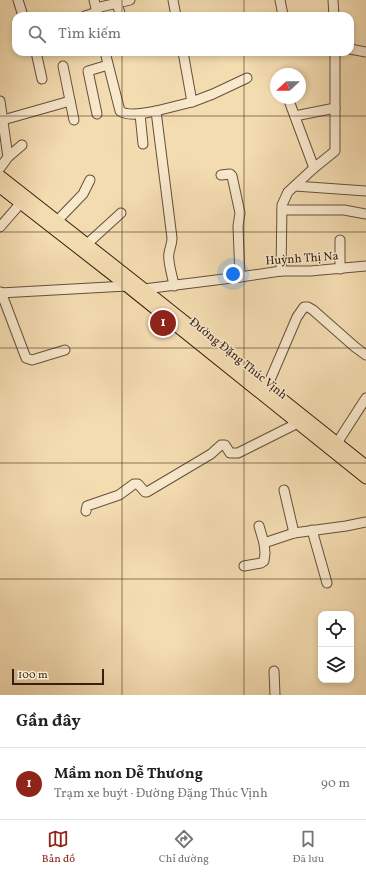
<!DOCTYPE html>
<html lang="vi">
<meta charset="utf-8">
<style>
body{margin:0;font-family:Vollkorn,serif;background:#f6f6f6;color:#222}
.controls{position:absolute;right:12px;bottom:12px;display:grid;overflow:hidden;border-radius:8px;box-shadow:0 2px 6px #0003}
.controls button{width:36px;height:36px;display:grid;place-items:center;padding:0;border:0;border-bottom:1px solid #e0e0e0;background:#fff;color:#222;font:20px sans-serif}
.compass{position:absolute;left:270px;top:68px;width:36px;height:36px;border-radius:50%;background:#fff;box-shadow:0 2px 6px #0003;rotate:248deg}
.scale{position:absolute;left:12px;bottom:10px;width:92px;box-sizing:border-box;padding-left:4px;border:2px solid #372012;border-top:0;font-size:11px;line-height:14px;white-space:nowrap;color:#372012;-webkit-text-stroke:3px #f8e8cc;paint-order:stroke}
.you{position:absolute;left:233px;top:274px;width:14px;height:14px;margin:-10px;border:3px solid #fff;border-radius:50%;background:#1a73e8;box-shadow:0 0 0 6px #1a73e833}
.badge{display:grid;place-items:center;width:26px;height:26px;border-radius:50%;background:#8f2418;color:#fff;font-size:13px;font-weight:700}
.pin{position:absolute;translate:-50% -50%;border:2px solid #fff;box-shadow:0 1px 4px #0006}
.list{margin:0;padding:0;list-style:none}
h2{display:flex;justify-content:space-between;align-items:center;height:52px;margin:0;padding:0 16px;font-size:17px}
h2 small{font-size:13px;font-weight:400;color:#767676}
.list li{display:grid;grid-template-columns:26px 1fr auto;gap:12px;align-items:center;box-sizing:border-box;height:72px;padding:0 16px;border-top:1px solid #e0e0e0}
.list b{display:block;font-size:15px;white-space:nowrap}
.list p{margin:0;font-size:13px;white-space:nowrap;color:#767676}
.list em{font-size:13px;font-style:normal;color:#767676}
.icon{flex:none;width:22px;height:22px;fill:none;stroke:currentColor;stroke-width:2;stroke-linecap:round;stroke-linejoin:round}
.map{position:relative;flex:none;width:366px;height:695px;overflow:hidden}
.search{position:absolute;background:#fff;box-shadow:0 2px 6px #0003;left:12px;right:12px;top:12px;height:44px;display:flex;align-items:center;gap:10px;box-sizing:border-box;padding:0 14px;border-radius:12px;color:#767676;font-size:15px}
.sheet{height:124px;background:#fff}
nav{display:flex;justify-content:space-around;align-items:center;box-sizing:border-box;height:56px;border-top:1px solid #e0e0e0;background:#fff;font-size:11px;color:#767676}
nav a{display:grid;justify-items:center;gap:2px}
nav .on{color:#8f2418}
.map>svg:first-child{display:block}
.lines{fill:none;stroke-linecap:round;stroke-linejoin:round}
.minor-casing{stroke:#664f3a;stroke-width:11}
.major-casing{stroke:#372012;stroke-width:13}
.minor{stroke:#f8e8cc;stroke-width:9}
.major{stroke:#f4dcb1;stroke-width:11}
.grid{fill:none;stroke:#372012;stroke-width:1;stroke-opacity:0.55}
.labels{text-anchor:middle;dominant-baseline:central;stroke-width:3;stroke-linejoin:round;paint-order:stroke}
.street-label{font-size:12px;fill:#372012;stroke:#f8e8cc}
</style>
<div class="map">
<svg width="366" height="695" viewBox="0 0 366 695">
<rect width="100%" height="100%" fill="#f4dcb1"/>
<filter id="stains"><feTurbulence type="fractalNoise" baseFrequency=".005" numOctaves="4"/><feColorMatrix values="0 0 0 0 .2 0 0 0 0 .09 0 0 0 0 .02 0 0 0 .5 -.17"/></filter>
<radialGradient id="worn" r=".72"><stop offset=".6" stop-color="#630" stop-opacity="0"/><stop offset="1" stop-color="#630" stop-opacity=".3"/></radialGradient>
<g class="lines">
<defs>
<g id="minor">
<polyline points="18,0 23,16"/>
<polyline points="94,0 98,16"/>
<polyline points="173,0 176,16"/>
<polyline points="280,0 283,15"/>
<polyline points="333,0 334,16"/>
<polyline points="117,4 121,16"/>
<polyline points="96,8 130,0"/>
<polyline points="85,16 97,12"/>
<polyline points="350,49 366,52"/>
<polyline points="36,52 42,79"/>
<path d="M105 52 120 111C129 117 146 113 156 111"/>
<polyline points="183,52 192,102"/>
<polyline points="63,66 74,120"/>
<polyline points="288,98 314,168"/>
<polyline points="0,101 8,157 0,168"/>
<polyline points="97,114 88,71 108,65"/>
<polyline points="140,114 143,144"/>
<polyline points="295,116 335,108"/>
<polyline points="3,120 70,101"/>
<polyline points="8,157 22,145"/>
<polyline points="221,175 230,174 232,176 240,213 238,226 240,277"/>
<polyline points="295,186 366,191"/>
<polyline points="282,210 344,210 366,214"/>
<polyline points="57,221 83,194 90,180"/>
<polyline points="0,227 20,204"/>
<polyline points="87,244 121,213"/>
<polyline points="340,269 340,240"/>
<polyline points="281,271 282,205 288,192 314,168 335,151 335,52"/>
<path d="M174 286C173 277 167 261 169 253 170 247 172 244 172 238L156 111 192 102 213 94 247 78"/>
<polyline points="144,289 240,277 281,271 310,271 366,266"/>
<polyline points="1,292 26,358 32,360 65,350"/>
<polyline points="0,293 127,286"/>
<polyline points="267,387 297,317 304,307 308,307 313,310 355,347 366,355"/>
<polyline points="337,443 366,398"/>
<polyline points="284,490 294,533"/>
<polyline points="86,511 87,506 119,495 134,484 138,484 145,492 147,492 211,454 221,445 225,445 230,453 238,453 298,423"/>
<polyline points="259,526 264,543"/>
<polyline points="312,530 327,583"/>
<polyline points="244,566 261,563 264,561 265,553 264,543 294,533 346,526 366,522"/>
<polyline points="274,671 275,695"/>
</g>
<g id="major">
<polyline points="0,176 144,289 366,466"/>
<polyline points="0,187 127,286 366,478"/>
</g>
</defs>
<use href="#minor" class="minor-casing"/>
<use href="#major" class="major-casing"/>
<use href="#minor" class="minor"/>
<use href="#major" class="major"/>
</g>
<path class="grid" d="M122 0V16M244 0V16M122 52V695M244 52V695M0 116H366M0 232H366M0 348H366M0 463H366M0 579H366"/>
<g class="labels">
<g class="street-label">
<text transform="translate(302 259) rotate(-4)">Huỳnh Thị Na</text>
<text transform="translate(238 359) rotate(39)">Đường Đặng Thúc Vịnh</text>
</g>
</g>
<rect width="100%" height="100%" filter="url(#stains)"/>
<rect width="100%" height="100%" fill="url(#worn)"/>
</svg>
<div class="controls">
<button><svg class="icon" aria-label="locate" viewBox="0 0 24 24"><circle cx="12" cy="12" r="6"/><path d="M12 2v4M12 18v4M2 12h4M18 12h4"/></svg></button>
<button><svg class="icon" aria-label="layers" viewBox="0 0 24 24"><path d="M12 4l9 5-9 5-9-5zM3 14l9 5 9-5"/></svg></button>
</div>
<svg class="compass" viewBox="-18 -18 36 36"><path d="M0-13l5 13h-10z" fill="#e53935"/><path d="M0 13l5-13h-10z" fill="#767676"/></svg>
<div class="scale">100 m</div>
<div class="you"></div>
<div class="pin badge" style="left:163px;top:323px">1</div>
<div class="search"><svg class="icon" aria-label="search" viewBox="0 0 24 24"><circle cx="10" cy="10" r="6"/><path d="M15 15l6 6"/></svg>Tìm kiếm</div>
</div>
<section class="sheet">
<h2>Gần đây<small></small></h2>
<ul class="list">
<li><span class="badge">1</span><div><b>Mầm non Dễ Thương</b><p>Trạm xe buýt · Đường Đặng Thúc Vịnh</p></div><em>90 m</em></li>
</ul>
</section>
<nav>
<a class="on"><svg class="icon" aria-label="map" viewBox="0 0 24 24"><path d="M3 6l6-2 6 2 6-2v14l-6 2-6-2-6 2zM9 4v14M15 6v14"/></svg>Bản đồ</a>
<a><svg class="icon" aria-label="directions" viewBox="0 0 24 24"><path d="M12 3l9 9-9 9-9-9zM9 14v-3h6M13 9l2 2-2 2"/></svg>Chỉ đường</a>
<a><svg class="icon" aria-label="saved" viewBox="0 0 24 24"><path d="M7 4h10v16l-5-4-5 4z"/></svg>Đã lưu</a>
</nav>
